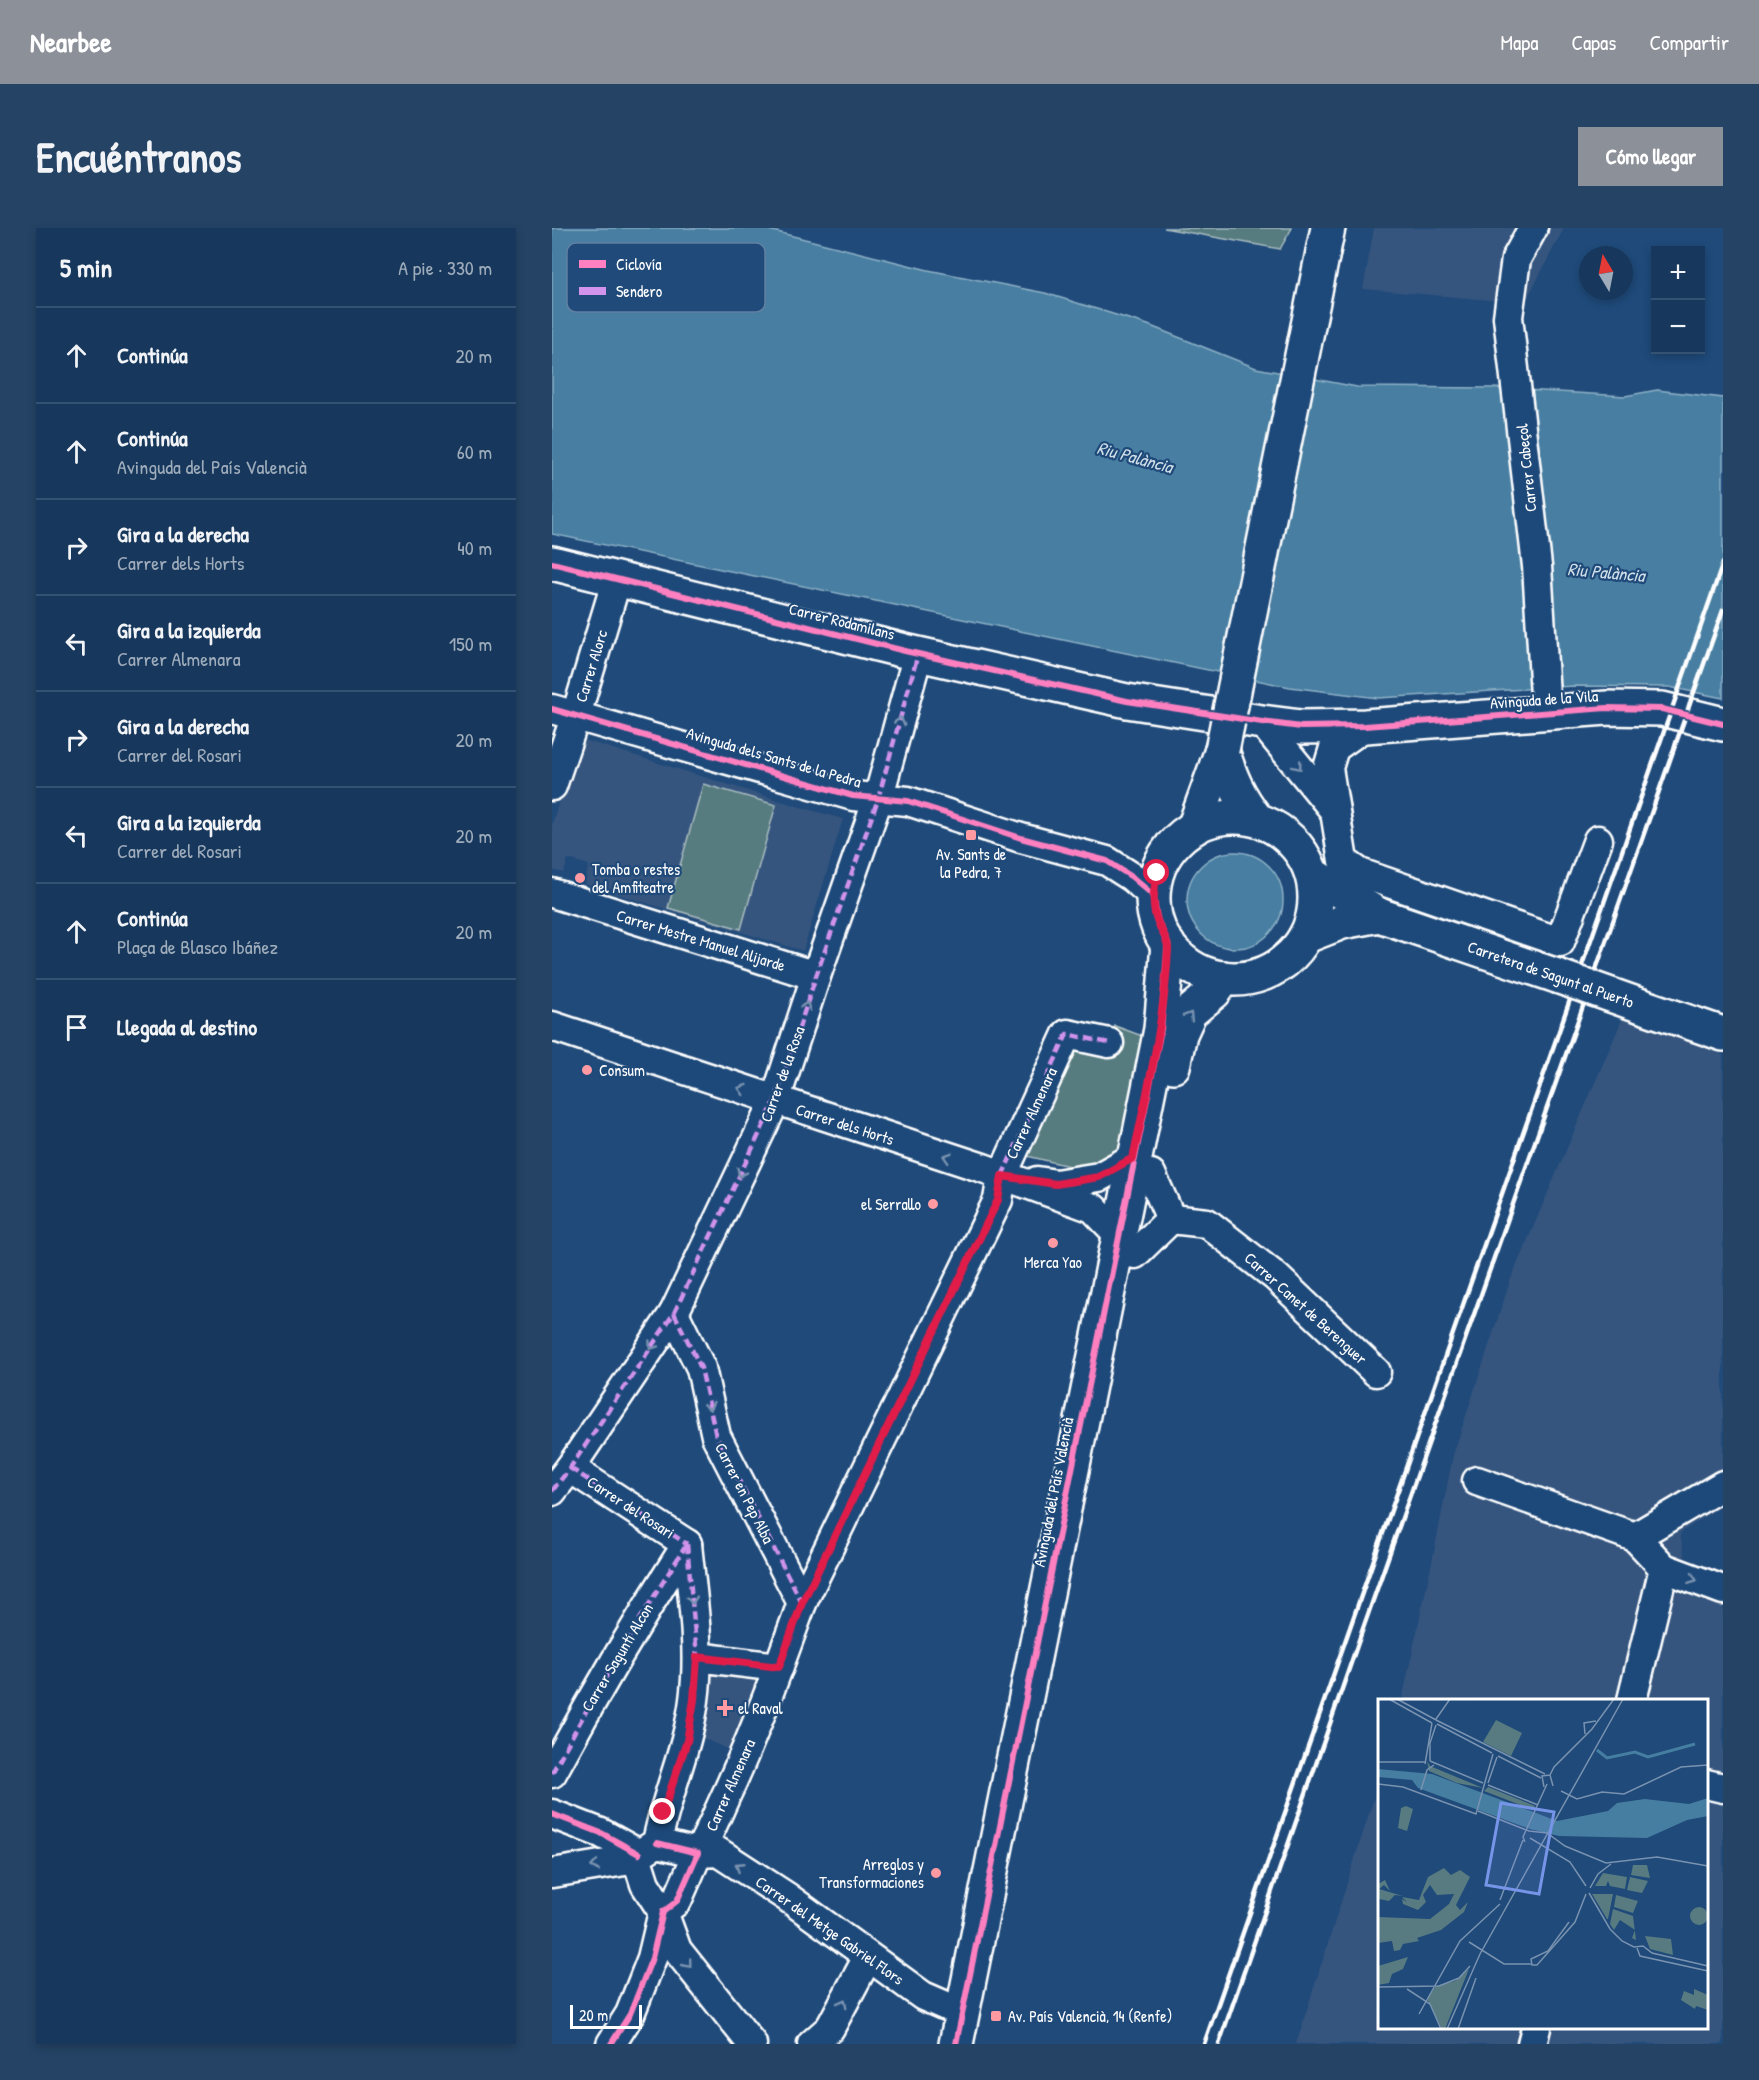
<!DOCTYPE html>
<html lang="es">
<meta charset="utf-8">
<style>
body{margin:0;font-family:"Patrick Hand",sans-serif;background:#244365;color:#f1f3f6}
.controls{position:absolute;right:18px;top:18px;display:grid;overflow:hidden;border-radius:0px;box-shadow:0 3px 9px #0003}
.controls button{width:54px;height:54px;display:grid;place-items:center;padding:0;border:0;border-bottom:2px solid #365272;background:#17385c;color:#f1f3f6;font:30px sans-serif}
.compass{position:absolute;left:1027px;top:18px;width:54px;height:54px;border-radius:50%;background:#17385c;box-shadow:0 3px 9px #0003;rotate:350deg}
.scale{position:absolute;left:18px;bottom:15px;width:72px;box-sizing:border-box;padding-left:6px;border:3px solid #fff;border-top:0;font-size:16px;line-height:21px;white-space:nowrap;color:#fff;-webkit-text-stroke:4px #1f4a7a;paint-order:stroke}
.stop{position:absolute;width:18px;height:18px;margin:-14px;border:4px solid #e11d48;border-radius:50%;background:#fff}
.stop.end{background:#e11d48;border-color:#fff;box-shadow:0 2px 6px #0008}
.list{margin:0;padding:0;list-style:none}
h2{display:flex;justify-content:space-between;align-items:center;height:78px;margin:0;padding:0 24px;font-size:26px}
h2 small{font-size:20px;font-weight:400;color:#9eacbb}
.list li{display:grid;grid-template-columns:39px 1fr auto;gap:18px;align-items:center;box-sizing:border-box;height:96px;padding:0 24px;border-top:2px solid #365272}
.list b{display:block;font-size:22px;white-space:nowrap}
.list p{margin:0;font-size:20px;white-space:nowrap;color:#9eacbb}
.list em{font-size:20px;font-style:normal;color:#9eacbb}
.icon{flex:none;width:33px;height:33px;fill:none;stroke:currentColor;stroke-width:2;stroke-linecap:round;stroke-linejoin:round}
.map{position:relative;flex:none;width:1171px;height:1816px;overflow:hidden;border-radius:0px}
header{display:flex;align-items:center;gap:36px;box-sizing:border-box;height:84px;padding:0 30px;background:#8c9099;color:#fff}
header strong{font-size:28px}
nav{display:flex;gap:33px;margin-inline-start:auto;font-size:21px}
.intro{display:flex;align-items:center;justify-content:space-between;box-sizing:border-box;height:144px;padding:0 36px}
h1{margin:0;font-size:42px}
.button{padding:15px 27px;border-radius:0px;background:#8c9099;color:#fff;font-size:21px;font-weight:700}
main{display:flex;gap:36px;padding:0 36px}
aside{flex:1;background:#17385c;border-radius:0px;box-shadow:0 3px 9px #0003}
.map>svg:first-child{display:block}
.built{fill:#34547e}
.green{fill:#577b80;stroke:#abbdc0;stroke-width:1.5}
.water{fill:#467ea1;stroke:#90b2c7;stroke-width:1.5}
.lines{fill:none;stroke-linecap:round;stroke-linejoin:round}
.street-casing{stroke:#fff;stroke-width:33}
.secondary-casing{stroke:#fff;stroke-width:38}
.street{stroke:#1f4a7a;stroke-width:28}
.secondary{stroke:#1f4a7a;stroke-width:33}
.rail{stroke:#fff;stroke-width:4.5}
.secondary-bridge-casing{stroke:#fff;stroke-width:38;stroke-linecap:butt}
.secondary-bridge{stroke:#1f4a7a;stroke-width:33}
.quiet{stroke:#d193ec;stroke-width:4.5;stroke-dasharray:9 4.5;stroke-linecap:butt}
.cycleway-casing{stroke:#1f4a7a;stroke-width:10}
.cycleway{stroke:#ff80c0;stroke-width:6}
.oneway{stroke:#7992af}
.route{stroke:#e11d48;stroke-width:8}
.poi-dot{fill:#ff9aa2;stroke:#1f4a7a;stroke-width:2}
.labels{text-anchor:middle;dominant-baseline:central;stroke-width:4.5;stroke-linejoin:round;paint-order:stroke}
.street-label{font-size:16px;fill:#fff;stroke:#1f4a7a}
.poi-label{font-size:16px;fill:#fff;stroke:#1f4a7a;text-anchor:start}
.water-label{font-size:18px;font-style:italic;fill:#d1dfe8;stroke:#1f4a7a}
.inset-river{fill:none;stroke:#467ea1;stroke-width:3}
.inset-road{fill:none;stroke:#7992af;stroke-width:1.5}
.view{fill:#7795e8;fill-opacity:0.15;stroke:#7795e8;stroke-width:3}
.inset-edge{fill:none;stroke:#fff;stroke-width:3}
.key{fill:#1f4a7a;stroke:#6280a2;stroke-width:1.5}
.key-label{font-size:16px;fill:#fff}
</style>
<header>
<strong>Nearbee</strong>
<nav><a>Mapa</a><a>Capas</a><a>Compartir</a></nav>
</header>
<div class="intro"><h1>Encuéntranos</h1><a class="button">Cómo llegar</a></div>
<main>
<aside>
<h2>5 min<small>A pie · 330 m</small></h2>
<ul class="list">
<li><svg class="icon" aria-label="ahead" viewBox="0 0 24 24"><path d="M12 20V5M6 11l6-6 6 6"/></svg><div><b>Continúa</b></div><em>20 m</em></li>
<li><svg class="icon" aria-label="ahead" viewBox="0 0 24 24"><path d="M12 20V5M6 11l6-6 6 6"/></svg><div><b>Continúa</b><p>Avinguda del País Valencià</p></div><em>60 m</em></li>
<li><svg class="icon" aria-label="right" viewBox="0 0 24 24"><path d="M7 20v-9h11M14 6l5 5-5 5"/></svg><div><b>Gira a la derecha</b><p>Carrer dels Horts</p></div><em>40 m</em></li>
<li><svg class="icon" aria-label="left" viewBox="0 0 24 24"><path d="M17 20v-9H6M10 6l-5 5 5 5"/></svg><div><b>Gira a la izquierda</b><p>Carrer Almenara</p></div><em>150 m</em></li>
<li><svg class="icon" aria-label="right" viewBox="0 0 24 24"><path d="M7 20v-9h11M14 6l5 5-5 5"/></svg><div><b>Gira a la derecha</b><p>Carrer del Rosari</p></div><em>20 m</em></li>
<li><svg class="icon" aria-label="left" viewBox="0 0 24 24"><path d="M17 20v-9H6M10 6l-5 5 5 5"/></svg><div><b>Gira a la izquierda</b><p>Carrer del Rosari</p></div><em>20 m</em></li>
<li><svg class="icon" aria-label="ahead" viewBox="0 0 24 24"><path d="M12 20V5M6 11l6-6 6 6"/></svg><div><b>Continúa</b><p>Plaça de Blasco Ibáñez</p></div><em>20 m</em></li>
<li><svg class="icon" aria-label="arrive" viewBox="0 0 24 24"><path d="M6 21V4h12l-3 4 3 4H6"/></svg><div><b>Llegada al destino</b></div></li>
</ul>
</aside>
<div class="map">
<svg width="1171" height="1816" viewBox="0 0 1171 1816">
<rect width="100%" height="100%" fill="#1f4a7a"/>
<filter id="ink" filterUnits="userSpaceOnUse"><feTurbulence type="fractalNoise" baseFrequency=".0167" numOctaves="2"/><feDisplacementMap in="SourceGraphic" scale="12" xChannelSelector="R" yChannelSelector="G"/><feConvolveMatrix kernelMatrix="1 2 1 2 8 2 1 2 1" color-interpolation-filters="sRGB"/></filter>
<g filter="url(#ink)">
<g class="built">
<polygon points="822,0 1012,0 973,75 811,61"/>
<polygon points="26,510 242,577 291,591 251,723 32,656 37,637 16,631 12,645 0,642 0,596"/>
<polygon points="1071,789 1171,827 1171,1277 1128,1305 1133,1330 1171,1344 1171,1816 744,1816 827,1554 828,1800 1154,1800 1154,1472 850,1472 882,1324 901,1227 958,1053"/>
<polygon points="157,1442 194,1446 208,1452 177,1522 144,1507"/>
</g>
<g class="green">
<polygon points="612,0 740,0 728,21"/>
<polygon points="151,556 224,577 189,701 116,680"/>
<polygon points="563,798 593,809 574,917 553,939 517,938 471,927 519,817 557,815"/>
</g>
<g class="water">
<polygon points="0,0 209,0 376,42 493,65 596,97 704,140 805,159 941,160 1073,168 1105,162 1171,170 1171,470 1117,459 1021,458 826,470 738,459 0,306"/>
<circle cx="683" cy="672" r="48"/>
</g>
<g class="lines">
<defs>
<g id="street">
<polyline points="981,0 964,31 956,89 985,338 994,484"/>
<polyline points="0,481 301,568 356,573 469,610 555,633 580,649 601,667"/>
<polyline points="710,494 781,581"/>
<polyline points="813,498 782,520 776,540 791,633 808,645 1008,714 1046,612"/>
<polyline points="0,558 24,487 65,351"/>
<polyline points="0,665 264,748"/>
<polyline points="0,798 431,940 541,980 566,1006"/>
<polyline points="599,946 619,991"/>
<polyline points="485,953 504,956 547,949 581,930"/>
<polyline points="619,991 655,995 724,1049 824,1144"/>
<polyline points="583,1026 619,991"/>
<polyline points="122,1085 149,1140 164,1208 250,1375"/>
<polyline points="18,1240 135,1316"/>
<polyline points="925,1253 1083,1309 1112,1340 1171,1362"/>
<polyline points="0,1263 18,1240 122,1085 223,873 264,748 326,571 366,426"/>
<polyline points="1083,1309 1171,1257"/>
<polyline points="145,1429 227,1439"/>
<polyline points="1080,1472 1112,1340"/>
<path d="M0 1545C42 1467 87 1391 135 1316"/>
<polyline points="1154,1556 1171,1560"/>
<polyline points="0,1586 49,1605 87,1626"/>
<path d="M105 1615C114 1566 136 1521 142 1472 149 1421 140 1367 135 1316"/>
<path d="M146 1625C158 1605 166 1584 176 1563 204 1502 227 1438 250 1375L446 972 450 948 515 806 557 815"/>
<polyline points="146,1625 166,1624 235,1669 371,1768 410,1785"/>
<polyline points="0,1645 85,1631"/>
<polyline points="111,1684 125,1673 146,1625 105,1615 87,1626 85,1631 93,1656 111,1684 125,1722 200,1816"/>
<polyline points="59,1816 78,1786 100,1730 111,1684"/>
<polyline points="260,1816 278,1800 316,1729"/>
<polyline points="980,1816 984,1800"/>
</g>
<g id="secondary">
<polyline points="771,24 776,0"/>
<polyline points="0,335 353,423 575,473 710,494 749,499 813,498 1055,480 1110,481 1171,496"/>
<path d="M670 522C679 551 686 567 705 592"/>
<circle cx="682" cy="670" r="81"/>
<polyline points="642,600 670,522"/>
<polyline points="761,647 827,687 1005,748"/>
<polyline points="754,708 790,694 827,687"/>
<polyline points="1090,778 1171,806"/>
<polyline points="621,838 628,806 638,784 662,764 671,750"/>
<polyline points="404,1816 609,801 616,716"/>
</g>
</defs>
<use href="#street" class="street-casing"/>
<use href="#secondary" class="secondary-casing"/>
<use href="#street" class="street"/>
<use href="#secondary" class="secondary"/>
<g class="rail">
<path d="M652 1816C823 1322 1001 830 1171 335"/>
<polyline points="667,1816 808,1409 1171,382"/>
</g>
<defs>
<g id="secondary-bridge">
<polyline points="670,522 771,24"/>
<polyline points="1005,748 1090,778"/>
</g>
</defs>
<use href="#secondary-bridge" class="secondary-bridge-casing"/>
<use href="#secondary-bridge" class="secondary-bridge"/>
<g class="quiet">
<polyline points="450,948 515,806 557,815"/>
<polyline points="122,1085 149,1140 164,1208 250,1375"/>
<polyline points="18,1240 135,1316"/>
<polyline points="0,1263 18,1240 122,1085 223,873 264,748 326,571 366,426"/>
<polyline points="145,1429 227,1439"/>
<polyline points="135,1513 142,1472 145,1429 135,1316"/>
<path d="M0 1545C42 1467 87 1391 135 1316"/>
</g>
<defs>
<g id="cycleway">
<polyline points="0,335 353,423 575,473 710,494 749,499 813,498 1055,480 1110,481 1171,496"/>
<polyline points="0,481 301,568 356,573 469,610 555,633 580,649 601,667 605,692 616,716 609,801 404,1816"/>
<polyline points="0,1586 49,1605 87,1626"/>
<polyline points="105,1615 146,1625 125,1673 111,1684"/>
<polyline points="59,1816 78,1786 100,1730 111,1684"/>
</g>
</defs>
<use href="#cycleway" class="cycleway-casing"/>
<use href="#cycleway" class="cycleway"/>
</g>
<defs><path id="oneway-chevron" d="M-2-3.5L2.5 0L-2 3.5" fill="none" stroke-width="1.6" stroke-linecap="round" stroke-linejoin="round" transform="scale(1.5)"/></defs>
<g class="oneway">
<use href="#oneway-chevron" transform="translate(348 493) rotate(-75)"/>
<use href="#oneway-chevron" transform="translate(746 538) rotate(51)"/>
<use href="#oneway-chevron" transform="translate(254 778) rotate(-72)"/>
<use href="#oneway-chevron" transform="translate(637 788) rotate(-58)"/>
<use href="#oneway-chevron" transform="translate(190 861) rotate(-162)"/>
<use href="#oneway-chevron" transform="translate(395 929) rotate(-162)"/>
<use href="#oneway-chevron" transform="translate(189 945) rotate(116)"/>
<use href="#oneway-chevron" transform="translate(100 1118) rotate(124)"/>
<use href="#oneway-chevron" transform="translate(157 1178) rotate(77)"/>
<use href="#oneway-chevron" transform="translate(1141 1351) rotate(20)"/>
<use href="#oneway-chevron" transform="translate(140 1372) rotate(85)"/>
<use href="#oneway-chevron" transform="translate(43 1638) rotate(170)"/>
<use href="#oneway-chevron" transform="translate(187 1638) rotate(-147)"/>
<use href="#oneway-chevron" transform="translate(136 1736) rotate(51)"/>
<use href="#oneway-chevron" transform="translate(291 1775) rotate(-62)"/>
</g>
</g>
<g class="lines" filter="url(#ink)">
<path class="route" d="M111 1584 135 1513 142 1472 145 1429 227 1439 250 1375 446 972 450 948 504 956 547 949 581 930C596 860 613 792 616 720 616 711 609 703 606 695 599 678 602 661 605 645"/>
</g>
<g class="poi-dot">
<rect x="413" y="601" width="12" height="12" rx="3"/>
<circle cx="28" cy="650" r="6"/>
<circle cx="35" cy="842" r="6"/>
<circle cx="381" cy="976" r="6"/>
<circle cx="501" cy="1015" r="6"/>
<path d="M170 1471h6v6h6v6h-6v6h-6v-6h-6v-6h6z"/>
<circle cx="384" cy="1645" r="6"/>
<rect x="438" y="1782" width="12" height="12" rx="3"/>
</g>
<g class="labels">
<g class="street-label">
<text transform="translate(974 240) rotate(-96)">Carrer Cabeçol</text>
<text transform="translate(290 393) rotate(14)">Carrer Rodamilans</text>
<text transform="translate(39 438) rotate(-73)">Carrer Alorc</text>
<text transform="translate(992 471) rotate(-4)">Avinguda de la Vila</text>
<text transform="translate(222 529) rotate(16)">Avinguda dels Sants de la Pedra</text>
<text transform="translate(149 712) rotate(17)">Carrer Mestre Manuel Alijarde</text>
<text transform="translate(999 746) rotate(19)">Carretera de Sagunt al Puerto</text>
<text transform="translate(230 846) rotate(-70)">Carrer de la Rosa</text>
<text transform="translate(479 885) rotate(-65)">Carrer Almenara</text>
<text transform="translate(293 896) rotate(18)">Carrer dels Horts</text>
<text transform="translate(754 1080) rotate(42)">Carrer Canet de Berenguer</text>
<text transform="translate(501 1264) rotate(-79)">Avinguda del País Valencià</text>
<text transform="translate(193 1265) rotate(63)">Carrer en Pep Alba</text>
<text transform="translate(79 1279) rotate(33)">Carrer del Rosari</text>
<text transform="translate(65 1429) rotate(-59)">Carrer Saguntí Alcon</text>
<text transform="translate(178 1557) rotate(-66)">Carrer Almenara</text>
<text transform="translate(278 1702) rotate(35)">Carrer del Metge Gabriel Flors</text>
</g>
<g class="poi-label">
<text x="419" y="626" text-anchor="middle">Av. Sants de<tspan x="419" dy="18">la Pedra, 7</tspan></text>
<text x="40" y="641">Tomba o restes<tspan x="40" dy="18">del Amfiteatre</tspan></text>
<text x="47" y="842">Consum</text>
<text x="369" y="976" text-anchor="end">el Serrallo</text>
<text x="501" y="1034" text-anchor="middle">Merca Yao</text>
<text x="186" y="1480">el Raval</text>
<text x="372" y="1636" text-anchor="end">Arreglos y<tspan x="372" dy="18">Transformaciones</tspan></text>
<text x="456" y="1788">Av. País Valencià, 14 (Renfe)</text>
</g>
<g class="water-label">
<text transform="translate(583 229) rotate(15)">Riu Palància</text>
<text transform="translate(1054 344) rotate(5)">Riu Palància</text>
</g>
</g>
<g transform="translate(826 1471)">
<rect width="330" height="330" fill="#1f4a7a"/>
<path d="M118 21 144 34 133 57 105 43ZM49 62 52 67 105 89 79 84 51 72ZM110 88 157 107 155 111 106 92ZM28 107 35 110 29 132 20 129 23 109ZM255 166H269L272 179 253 176ZM66 169 73 176 82 171 92 178 78 206 82 211 90 203 86 213 63 231 39 239 41 242 25 245 22 251 16 252 14 242 0 244V218L52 220 71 205 76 195 59 196 52 186 45 196 48 203 40 211 25 205 24 200 29 203 24 198 41 201 50 178ZM225 174 249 178 247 190 232 187 230 182 228 187H217ZM252 178 270 182 264 194 249 191ZM7 181 12 192 6 186 1 190 25 197 17 196 11 202 1 200 0 185ZM214 195H235L230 220H229ZM238 196 260 202 255 214 236 208ZM312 217a9 9 0 1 1 18 0a9 9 0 1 1-18 0ZM235 210 255 217 258 241 254 239 257 231 242 221 236 231 232 225ZM267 237 293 240 295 256 272 250ZM30 258 25 270 14 275 11 284 0 286V267ZM91 270 67 330H64L49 300 58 287 77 282ZM316 290 330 296V311L318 307 317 310 303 301 306 292 316 296Z" fill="#577b80"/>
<path d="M0 70 54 75 179 122 230 112 239 104 267 100 311 105 330 99V117L309 121 269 139 181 137 152 130 40 89 34 81 0 78Z" fill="#467ea1"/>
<path class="inset-river" d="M219 51 229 59 257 53 270 58 317 45"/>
<path class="inset-road" d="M11 0 54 24M19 0 60 22M58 20 72 0M60 22 167 75M59 25 114 54M207 35 206 24 218 22M120 57 163 79M52 62 105 84M52 62V44L58 26M0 63H47M47 65 54 24M107 83 115 55M110 84 119 58M0 85 25 88 98 115 107 83M110 86 160 106M175 87 172 76 176 68 214 30 236 0M166 88 164 77 172 76M43 91 49 71 56 66M183 92 199 100 224 93 246 95 303 68 330 66M100 112 151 132 169 134 187 147 228 164 279 158 330 167M152 139 192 163 208 187M147 143 145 138 169 85M212 189 220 175 233 165M211 194 232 230 244 242 256 248 265 247 274 254 330 267M122 201 145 141M191 223 170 252 153 260 154 266H159L197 223 208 195M91 243 126 265H153M259 249 262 257 330 272M0 288 61 287 81 279 92 267M29 290 52 305 63 330M41 315 82 242 122 205M69 330 102 255 245 0M80 330 98 279"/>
<path class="view" d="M123 104 176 113 161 195 108 186Z"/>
<rect width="330" height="330" class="inset-edge"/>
</g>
<rect x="15" y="15" width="198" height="69" rx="9" class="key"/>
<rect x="27" y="32" width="27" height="8" fill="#ff80c0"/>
<rect x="27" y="59" width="27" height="8" fill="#d193ec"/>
<g class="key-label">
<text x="64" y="42">Ciclovía</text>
<text x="64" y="69">Sendero</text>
</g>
</svg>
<div class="controls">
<button>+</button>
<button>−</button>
</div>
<svg class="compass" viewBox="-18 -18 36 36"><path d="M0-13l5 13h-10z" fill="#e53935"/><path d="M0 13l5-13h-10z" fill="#9eacbb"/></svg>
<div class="scale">20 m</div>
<div class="stop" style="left:605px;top:645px"></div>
<div class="stop end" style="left:111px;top:1584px"></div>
</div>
</main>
